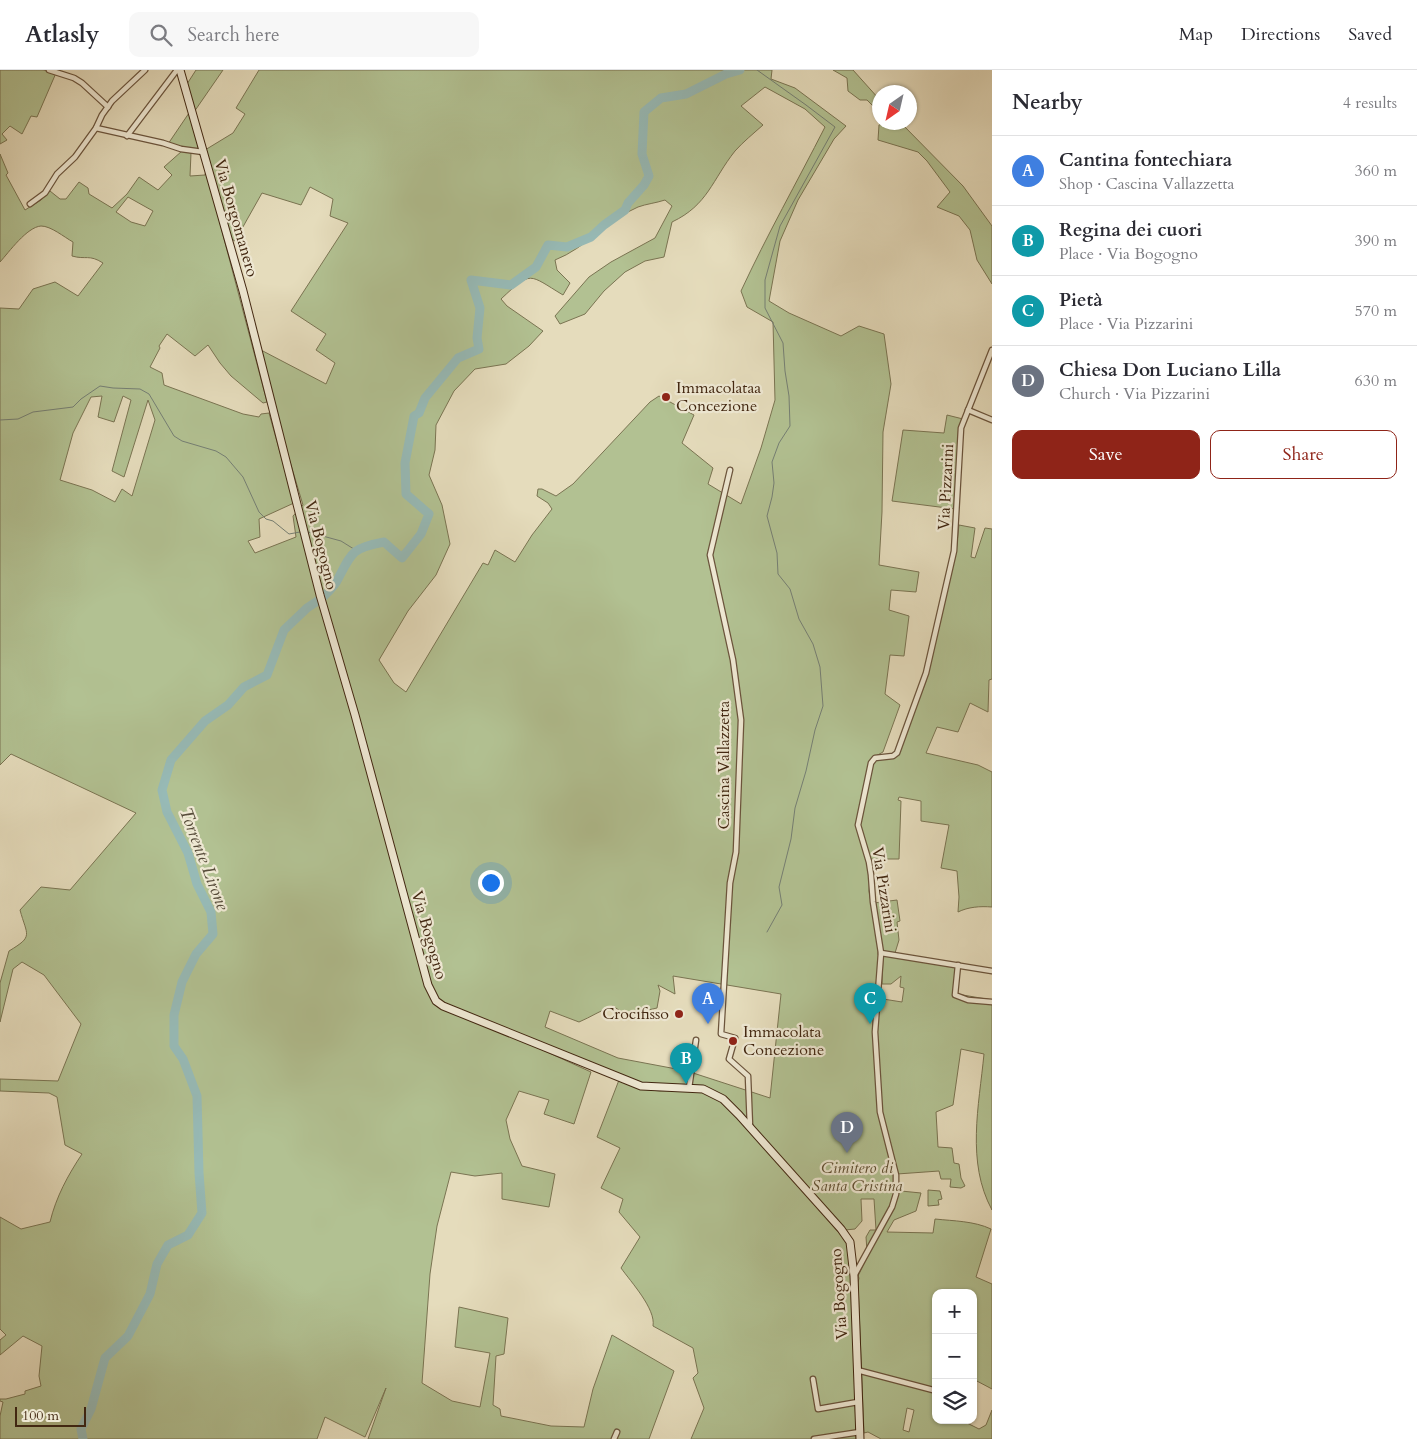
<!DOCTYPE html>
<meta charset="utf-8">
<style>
body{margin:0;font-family:Cardo,serif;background:#f7f7f7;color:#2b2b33}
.controls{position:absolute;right:15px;bottom:15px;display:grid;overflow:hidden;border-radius:10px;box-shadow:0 1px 4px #0004}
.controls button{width:45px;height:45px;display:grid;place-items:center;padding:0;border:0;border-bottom:1px solid #e1e1e2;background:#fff;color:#2b2b33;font:25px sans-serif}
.compass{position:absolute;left:872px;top:15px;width:45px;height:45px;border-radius:50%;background:#fff;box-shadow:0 1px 4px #0004;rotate:214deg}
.scale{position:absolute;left:15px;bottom:12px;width:71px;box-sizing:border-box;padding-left:5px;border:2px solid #422711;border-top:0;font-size:14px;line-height:18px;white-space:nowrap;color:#422711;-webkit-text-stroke:4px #eee8d3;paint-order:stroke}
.you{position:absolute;left:490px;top:812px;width:18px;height:18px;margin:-12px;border:4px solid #fff;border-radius:50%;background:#1a73e8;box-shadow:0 0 0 8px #1a73e833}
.badge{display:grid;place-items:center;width:32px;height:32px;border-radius:50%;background:#8f2418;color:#fff;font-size:16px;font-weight:700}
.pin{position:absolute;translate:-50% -41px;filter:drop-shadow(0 1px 2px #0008)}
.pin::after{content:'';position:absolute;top:26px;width:18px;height:15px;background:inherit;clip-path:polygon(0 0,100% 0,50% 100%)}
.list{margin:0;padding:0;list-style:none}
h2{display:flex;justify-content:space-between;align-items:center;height:65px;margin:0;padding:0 20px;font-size:21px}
h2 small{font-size:16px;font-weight:400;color:#7c7c81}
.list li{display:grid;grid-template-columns:32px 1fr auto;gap:15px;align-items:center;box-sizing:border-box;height:70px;padding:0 20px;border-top:1px solid #e1e1e2}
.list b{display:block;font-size:19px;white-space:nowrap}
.list p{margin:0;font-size:16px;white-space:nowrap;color:#7c7c81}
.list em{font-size:16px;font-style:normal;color:#7c7c81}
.actions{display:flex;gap:10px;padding:15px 20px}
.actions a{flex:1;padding:11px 0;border:1px solid #8f2418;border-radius:10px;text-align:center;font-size:18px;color:#8f2418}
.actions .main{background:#8f2418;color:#fff}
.icon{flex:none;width:28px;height:28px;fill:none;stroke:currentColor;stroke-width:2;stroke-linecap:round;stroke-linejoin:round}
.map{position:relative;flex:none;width:992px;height:1369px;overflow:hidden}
header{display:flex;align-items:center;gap:30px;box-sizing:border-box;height:70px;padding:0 25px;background:#fff;border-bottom:1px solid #e1e1e2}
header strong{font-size:24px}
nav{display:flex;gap:28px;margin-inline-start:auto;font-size:18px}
.search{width:350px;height:45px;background:#f7f7f7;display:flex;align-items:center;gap:12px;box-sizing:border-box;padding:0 18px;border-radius:10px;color:#7c7c81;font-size:19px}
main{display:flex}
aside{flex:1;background:#fff}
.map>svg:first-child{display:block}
.green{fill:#b2c192;stroke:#7a7452;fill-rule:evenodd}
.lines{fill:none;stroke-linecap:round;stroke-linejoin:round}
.stream{stroke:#757f74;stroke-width:1}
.river{stroke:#97bab6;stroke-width:9}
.minor-casing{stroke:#6b543c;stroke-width:7}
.secondary-casing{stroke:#422711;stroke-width:9}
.minor{stroke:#eee8d3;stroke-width:4.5}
.secondary{stroke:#eee8d3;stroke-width:7}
.poi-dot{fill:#8f2418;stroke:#eee8d3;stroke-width:2}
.labels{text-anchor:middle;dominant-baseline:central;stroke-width:4.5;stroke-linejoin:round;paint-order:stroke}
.street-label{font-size:16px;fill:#422711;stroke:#eee8d3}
.poi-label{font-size:16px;fill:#422711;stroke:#eee8d3;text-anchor:start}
.park-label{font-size:16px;font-style:italic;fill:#5e4e31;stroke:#eee8d3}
.water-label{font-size:18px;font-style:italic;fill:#574c3a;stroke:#eee8d3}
</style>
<header>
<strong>Atlasly</strong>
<div class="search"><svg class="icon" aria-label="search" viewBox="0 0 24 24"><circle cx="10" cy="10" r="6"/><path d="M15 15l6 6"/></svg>Search here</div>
<nav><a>Map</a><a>Directions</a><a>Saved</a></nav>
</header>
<main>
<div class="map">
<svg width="992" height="1369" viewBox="0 0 992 1369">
<rect width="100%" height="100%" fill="#e5dcbc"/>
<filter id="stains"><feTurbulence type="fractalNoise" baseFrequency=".004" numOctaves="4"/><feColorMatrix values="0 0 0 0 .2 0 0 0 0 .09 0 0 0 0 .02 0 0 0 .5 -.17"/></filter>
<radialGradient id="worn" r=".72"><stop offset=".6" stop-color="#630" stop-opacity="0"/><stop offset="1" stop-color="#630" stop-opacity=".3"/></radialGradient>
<g class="green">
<polygon points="0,0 43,0 56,3 37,47 31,46 22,64 10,56 2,64 7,70 0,74"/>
<polygon points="196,0 223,0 194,42 187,14"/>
<path d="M259 0H772L771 9 795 18 846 56 834 69 798 130 780 171 769 231 789 243 841 266 859 256 884 264 891 314 883 362 882 442 879 495 919 502 916 522 891 520 889 540 909 546 904 586 890 585 885 624 900 635 883 682 874 687 858 755 870 805 869 821 880 883 874 961 879 1043 894 1106V1124L890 1139 867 1181 866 1167 870 1160H876L874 1129H861L862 1151 855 1159 845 1160 723 1027 712 1020 699 1016 646 1014 625 1007 514 967 591 1002 574 1054 544 1044 549 1030 519 1021 506 1050 510 1069 522 1096 555 1104 549 1137 502 1129V1103L475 1106 451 1102 437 1156 430 1204 422 1313 452 1331 480 1337 490 1283 455 1277 459 1237 508 1248 504 1284 496 1286 493 1335 500 1339 501 1346 551 1356 584 1357 593 1319 612 1265 674 1301 649 1369H368L386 1318 365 1367 325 1347 317 1369H0V1346L3 1332 0 1331V1329H6L25 1324V1321L41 1316 39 1306 42 1276 23 1266 0 1285V1270L6 1265 0 1259V1147L21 1159 50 1152C56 1127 68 1105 82 1084L65 1075 57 1027 49 1023 0 1021V1009L58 1011 81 954 44 905 22 892 13 899 0 952V913L9 881C34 866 27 866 20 840L41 817 70 820 136 743 11 684 0 695V238L19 239 33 219 55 212 78 226 103 193C89 184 86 190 72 186L73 172C64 167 51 156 41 156 27 157 9 182 0 192V84L8 103 6 105 25 140 41 130 50 121 60 129H66L79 112 88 118 89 124 112 138 127 124 139 107 158 120 172 105 164 97 182 81 191 83 190 106 205 105 206 100 204 88 223 165 267 332 263 333 231 306 220 293 208 275 195 286 167 264 159 276 160 278 150 297 162 303 164 315 243 344 259 347 261 344 269 343 294 433 259 449 260 467 248 471 255 483 296 467 293 446 303 435 282 365 259 279 326 314 335 293 316 280 326 264 291 241 348 153 330 146 333 129 310 117 301 135 262 123 235 171 228 167 205 80 233 63 245 44 236 38ZM765 17 805 39 825 57C797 112 767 165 741 221L747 237 773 252 775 330 761 378 741 434 708 414 713 398 682 373 694 345 659 326 650 332 573 414 556 426 542 419H538L537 426 548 433 552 439 532 465 515 492 495 480 488 495 483 493 406 622 394 613 379 590 408 541 436 505 450 474 442 435 429 405 435 380 436 355 454 321 475 299 506 294 529 276 543 261 507 236 501 229C532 200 528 204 563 225L570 213 557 200 555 190C586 178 607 150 638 137 646 134 656 133 665 130L672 136 655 168 611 192 589 207 555 246 560 254 585 244 604 221 625 202 645 191 664 187 672 152C708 135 712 110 735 81 743 72 754 63 763 55L741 36ZM128 127 153 141 145 156 131 152 116 142ZM102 326 98 347 114 352 123 326 131 330 112 401 124 407 148 330 155 350 132 426 122 419 115 432 92 420 60 410 73 363 91 327ZM673 906 781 924 770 1028 687 1001 618 988 545 957 550 941 579 952C591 947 601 940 613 936L626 945 657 938 660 921 658 915 675 924Z"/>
<polygon points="833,0 853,0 879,29 879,42 867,30 860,30 848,21 847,8"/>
<polygon points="189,43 199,80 183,78 168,74"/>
<polygon points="883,53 901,53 963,116 992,156 992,214 977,190 970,160 959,146 937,137 950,122 927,91 918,82 878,70 879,55"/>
<polygon points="947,345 963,349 955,439 892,431 903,360 944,363"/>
<path d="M959 455 975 458 971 487 975 488 985 458 992 459V609L989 610 988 642 970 633 958 662 937 657 926 683 978 695 992 702V837C980 836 968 837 958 842L959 827 957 801 941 798 949 755 921 751V731L899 727 898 730 901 731 899 789H869L859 755 873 693 876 690 893 687 901 677 926 611 956 482Z"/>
<polygon points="897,830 900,851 897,852 899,870 895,883 883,881 874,833"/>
<path d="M883 885 956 897 957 924 992 930V1140C966 1092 979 1036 984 984L961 979 953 1035 936 1042 938 1077 952 1078 954 1093 959 1094 961 1108 965 1116 961 1118 950 1117 951 1109H941L939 1101 897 1104 882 1047 878 995 877 963 879 931 883 929 902 932 904 918 900 917 901 906 891 914H882Z"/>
<path d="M619 1010 641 1019 660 1021 681 1020 704 1022 722 1031 778 1090 806 1125 846 1171 850 1182 853 1222 856 1369H691L704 1338 693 1308 698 1303 693 1278 653 1256C656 1239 631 1212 621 1198L640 1167 619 1142 623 1129 601 1118 620 1078 597 1067Z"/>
<polygon points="928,1120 940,1121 942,1129 938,1130 939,1135 928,1136"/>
<path d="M901 1121 921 1123 916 1141 894 1150 887 1162 933 1163 935 1149C954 1151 974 1151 991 1159L976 1207 992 1214V1319L975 1310 973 1312V1223H936V1350H961L979 1359 986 1355 992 1340V1369H881L868 1362 864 1363 858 1213 859 1208 858 1206C869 1182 882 1161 893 1138 897 1132 896 1126 901 1121ZM907 1338 914 1340 909 1362 903 1360Z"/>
</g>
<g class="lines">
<g class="stream">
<polyline points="757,0 806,35 835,57 780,156 765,210 765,238 783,273 785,301 789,326 790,356 779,373 772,392 774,413 772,427 767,446 777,483 778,504 790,519 799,549 813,574 820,597 823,636 815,660 806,701 795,738 791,769 779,817 782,835 767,862"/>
<polyline points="0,350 18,349 33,342 73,337 81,329 100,316 113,318 140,319 149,324 174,366 182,371 216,381 226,387 243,407 259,442 266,449 273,451 289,464 300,462"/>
<polyline points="308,462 341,471 357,481"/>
</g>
<g class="river">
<path d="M323 527C328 522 335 516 338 509 352 482 352 478 384 472L402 488 421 464 429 444 406 424 405 393 414 346 419 343 425 328 458 288 479 279 477 268 480 238 471 210 511 215 536 197 548 175 567 177 591 167 604 155 625 140 628 133 644 115 649 106 642 84 644 42 661 28 686 24 726 4 740 0"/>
<polyline points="83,1369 81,1359 91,1339 105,1288 128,1266 150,1224 157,1194 168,1175 188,1165 202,1143 199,1103 197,1026 183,989 174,976 174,945 182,912 196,884 213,864 211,842 197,814 188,783 167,742 162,720 171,690 205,651 228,635 244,617 267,605 284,560 307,538 319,530"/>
</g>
<defs>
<g id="minor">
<polyline points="49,0 74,8 82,13 108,37"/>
<polyline points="96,58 163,73 181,79 203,82"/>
<polyline points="127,66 177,0"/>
<polyline points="30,134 45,123 57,104 75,87 96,58 102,45 112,31 145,0"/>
<polyline points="968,340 992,350"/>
<polyline points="730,400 710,485 733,590 741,650 736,782 730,813 721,964 735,968 729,989 748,1006 750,1057"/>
<polyline points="881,883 992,901"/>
<polyline points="958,895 955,925 968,930 992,932"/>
<polyline points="689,1018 696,970"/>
<polyline points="854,1206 892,1137 896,1124 896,1105 880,1042 875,962 881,883 873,832 871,805 869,792 858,755 871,693 875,688 893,686 897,683 926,603 954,481 961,358 992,280"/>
<polyline points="857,1300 933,1320"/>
<polyline points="813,1309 818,1339 858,1332"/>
<polyline points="614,1369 617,1362"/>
<polyline points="814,1369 860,1362"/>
</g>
<polyline id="secondary" points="180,0 243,221 320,525 355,645 428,915 436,931 443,936 641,1016 703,1019 723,1029 739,1045 841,1159 850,1172 854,1206 860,1369"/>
</defs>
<use href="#minor" class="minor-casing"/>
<use href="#secondary" class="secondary-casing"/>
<use href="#minor" class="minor"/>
<use href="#secondary" class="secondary"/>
</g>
<g class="poi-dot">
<circle cx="666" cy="327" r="5"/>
<circle cx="679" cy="944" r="5"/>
<circle cx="733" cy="971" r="5"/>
</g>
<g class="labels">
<g class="street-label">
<text transform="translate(236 148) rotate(74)">Via Borgomanero</text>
<text transform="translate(946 417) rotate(-87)">Via Pizzarini</text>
<text transform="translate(321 475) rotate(76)">Via Bogogno</text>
<text transform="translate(724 695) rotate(-90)">Cascina Vallazzetta</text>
<text transform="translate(884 820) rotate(81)">Via Pizzarini</text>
<text transform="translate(429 865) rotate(74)">Via Bogogno</text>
<text transform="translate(839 1224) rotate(-94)">Via Bogogno</text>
</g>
<g class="poi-label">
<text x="676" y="318">Immacolataa<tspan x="676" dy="18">Concezione</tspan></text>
<text x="669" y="944" text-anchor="end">Crocifisso</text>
<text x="743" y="962">Immacolata<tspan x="743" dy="18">Concezione</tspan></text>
</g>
<g class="park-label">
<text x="857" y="1098">Cimitero di<tspan x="857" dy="18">Santa Cristina</tspan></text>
</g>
<g class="water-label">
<text transform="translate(204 789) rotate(69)">Torrente Lirone</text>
</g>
</g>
<rect width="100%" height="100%" filter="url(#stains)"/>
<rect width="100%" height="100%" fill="url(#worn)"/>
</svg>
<div class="controls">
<button>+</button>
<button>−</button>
<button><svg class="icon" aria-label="layers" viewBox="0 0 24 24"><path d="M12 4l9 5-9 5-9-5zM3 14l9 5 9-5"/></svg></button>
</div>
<svg class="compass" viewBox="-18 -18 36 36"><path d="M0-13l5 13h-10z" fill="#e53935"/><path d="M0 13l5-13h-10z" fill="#7c7c81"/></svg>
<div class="scale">100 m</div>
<div class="you"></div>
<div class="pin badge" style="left:708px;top:954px;background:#3f7fe0">A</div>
<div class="pin badge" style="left:686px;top:1014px;background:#0f9aa8">B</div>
<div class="pin badge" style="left:870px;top:954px;background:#0f9aa8">C</div>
<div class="pin badge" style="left:847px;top:1083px;background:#6b7280">D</div>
</div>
<aside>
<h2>Nearby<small>4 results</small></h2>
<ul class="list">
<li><span class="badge" style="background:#3f7fe0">A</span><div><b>Cantina fontechiara</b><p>Shop · Cascina Vallazzetta</p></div><em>360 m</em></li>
<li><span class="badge" style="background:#0f9aa8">B</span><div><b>Regina dei cuori</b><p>Place · Via Bogogno</p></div><em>390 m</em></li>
<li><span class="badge" style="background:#0f9aa8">C</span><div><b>Pietà</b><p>Place · Via Pizzarini</p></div><em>570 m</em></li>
<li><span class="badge" style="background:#6b7280">D</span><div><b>Chiesa Don Luciano Lilla</b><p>Church · Via Pizzarini</p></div><em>630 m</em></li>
</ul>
<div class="actions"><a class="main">Save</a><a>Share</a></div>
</aside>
</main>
